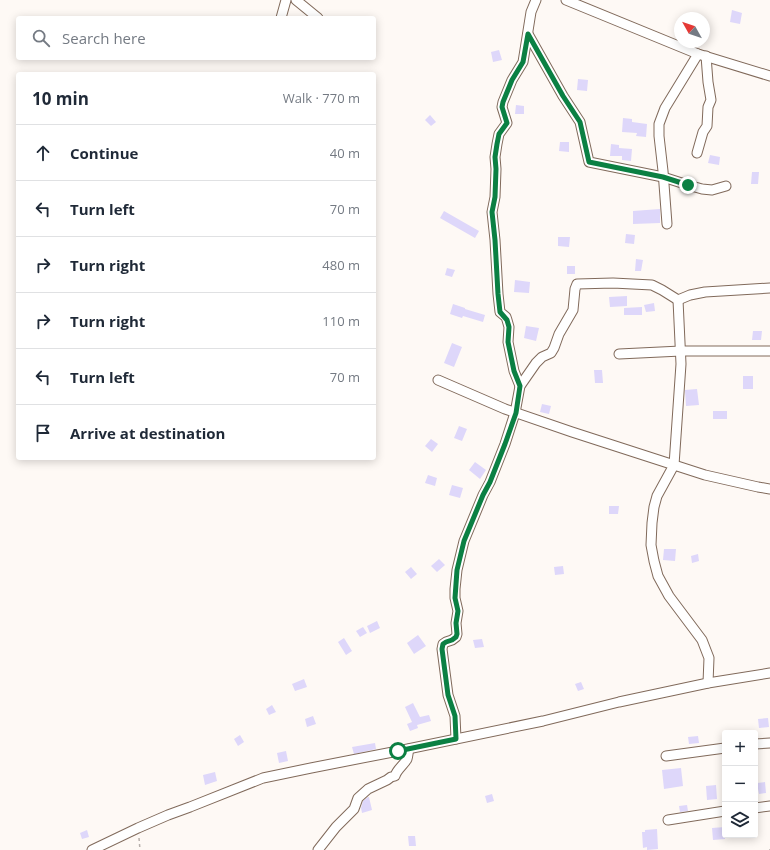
<!DOCTYPE html>
<meta charset="utf-8">
<style>
body{margin:0;font-family:"Open Sans",sans-serif;background:#f6f6f7;color:#1f2937}
.controls{position:absolute;right:12px;bottom:12px;display:grid;overflow:hidden;border-radius:4px;box-shadow:0 2px 10px #0003}
.controls button{width:36px;height:36px;display:grid;place-items:center;padding:0;border:0;border-bottom:1px solid #e0e1e3;background:#fff;color:#1f2937;font:20px sans-serif}
.compass{position:absolute;left:674px;top:12px;width:36px;height:36px;border-radius:50%;background:#fff;box-shadow:0 2px 10px #0003;rotate:310deg}
.stop{position:absolute;width:12px;height:12px;margin:-9px;border:3px solid #0b8043;border-radius:50%;background:#fff}
.stop.end{background:#0b8043;border-color:#fff;box-shadow:0 1px 4px #0008}
.list{margin:0;padding:0;list-style:none}
h2{display:flex;justify-content:space-between;align-items:center;height:52px;margin:0;padding:0 16px;font-size:17px}
h2 small{font-size:13px;font-weight:400;color:#747a83}
.list li{display:grid;grid-template-columns:26px 1fr auto;gap:12px;align-items:center;box-sizing:border-box;height:56px;padding:0 16px;border-top:1px solid #e0e1e3}
.list b{display:block;font-size:15px;white-space:nowrap}
.list em{font-size:13px;font-style:normal;color:#747a83}
.icon{flex:none;width:22px;height:22px;fill:none;stroke:currentColor;stroke-width:2;stroke-linecap:round;stroke-linejoin:round}
.map{position:relative;flex:none;width:770px;height:850px;overflow:hidden}
.search{position:absolute;background:#fff;box-shadow:0 2px 10px #0003;left:16px;top:16px;width:360px;height:44px;display:flex;align-items:center;gap:10px;box-sizing:border-box;padding:0 14px;border-radius:4px;color:#747a83;font-size:15px}
.panel{position:absolute;background:#fff;box-shadow:0 2px 10px #0003;left:16px;top:72px;width:360px;height:388px;border-radius:4px}
.map>svg:first-child{display:block}
.building{fill:#ded7fa}
.lines{fill:none;stroke-linecap:round;stroke-linejoin:round}
.minor-casing{stroke:#816a5b;stroke-width:11}
.path{stroke:#b7b0ac;stroke-width:1.5;stroke-dasharray:3 3;stroke-linecap:butt}
.minor{stroke:#fff;stroke-width:9}
.route{stroke:#0b8043;stroke-width:5}
</style>
<div class="map">
<svg width="770" height="850" viewBox="0 0 770 850">
<rect width="100%" height="100%" fill="#fef9f5"/>
<g class="building">
<polygon points="732,10 742,13 740,24 730,22"/>
<polygon points="499,50 502,60 493,62 491,52"/>
<polygon points="578,79 588,80 587,91 577,90"/>
<polygon points="516,105 524,106 524,114 515,114"/>
<polygon points="430,115 436,122 431,126 425,120"/>
<polygon points="623,118 632,119 632,122 647,124 646,137 636,136 637,133 622,132"/>
<polygon points="560,142 569,142 569,152 559,151"/>
<polygon points="611,144 619,145 619,148 632,149 631,161 622,160 622,156 610,156"/>
<polygon points="710,155 720,157 719,165 708,163"/>
<polygon points="752,172 759,172 758,184 751,184"/>
<polygon points="660,209 660,223 633,224 633,211"/>
<polygon points="444,211 479,231 475,238 440,218"/>
<polygon points="626,234 635,235 634,244 625,243"/>
<polygon points="558,237 570,237 569,247 558,246"/>
<polygon points="636,259 643,260 641,271 635,271"/>
<rect x="567" y="266" width="8" height="8"/>
<polygon points="447,268 455,270 452,277 445,275"/>
<polygon points="515,280 530,282 529,293 514,292"/>
<polygon points="627,296 627,306 610,307 609,297"/>
<polygon points="654,303 655,311 646,312 644,305"/>
<polygon points="453,304 465,308 465,309 485,315 483,322 463,316 462,318 450,314"/>
<polygon points="642,307 642,315 624,315 624,308"/>
<polygon points="526,326 539,328 536,341 524,338"/>
<polygon points="753,331 762,331 761,340 752,340"/>
<polygon points="452,343 462,347 454,367 444,363"/>
<polygon points="594,370 602,370 603,383 595,383"/>
<rect x="743" y="376" width="10" height="13"/>
<polygon points="697,389 699,405 686,406 685,390"/>
<polygon points="542,404 551,406 549,414 540,412"/>
<rect x="713" y="411" width="14" height="8"/>
<polygon points="459,426 467,429 462,441 454,438"/>
<polygon points="431,439 438,444 432,452 425,446"/>
<polygon points="475,462 486,470 480,479 469,470"/>
<polygon points="428,475 437,478 435,486 425,483"/>
<polygon points="452,485 463,488 460,498 449,495"/>
<polygon points="609,506 619,506 618,514 609,514"/>
<polygon points="664,549 676,549 675,561 663,560"/>
<polygon points="698,554 699,561 692,563 691,556"/>
<polygon points="439,559 445,565 437,572 431,566"/>
<polygon points="563,566 564,574 555,575 554,567"/>
<polygon points="411,567 417,574 411,579 405,572"/>
<polygon points="377,621 380,628 370,633 367,626"/>
<polygon points="363,627 367,633 360,637 356,631"/>
<polygon points="418,635 426,646 414,654 407,643"/>
<polygon points="344,638 352,651 346,655 338,642"/>
<polygon points="482,639 484,647 475,648 473,640"/>
<polygon points="304,679 307,687 295,691 292,684"/>
<polygon points="581,682 584,689 578,691 575,684"/>
<polygon points="413,703 420,717 429,715 431,721 417,725 418,728 410,731 407,724 412,722 405,707"/>
<polygon points="272,705 276,712 269,715 266,709"/>
<polygon points="313,716 316,724 307,727 305,719"/>
<polygon points="768,718 769,727 759,728 758,719"/>
<polygon points="240,735 244,742 238,746 234,739"/>
<polygon points="698,736 699,743 689,744 688,737"/>
<polygon points="375,743 376,749 354,754 352,747"/>
<polygon points="286,751 288,761 279,763 277,753"/>
<polygon points="681,768 683,786 664,789 662,770"/>
<polygon points="215,772 217,781 205,785 203,775"/>
<polygon points="765,782 766,793 759,794 757,783"/>
<polygon points="716,785 717,799 707,800 706,786"/>
<polygon points="492,794 494,801 487,803 485,796"/>
<polygon points="368,797 369,797 372,810 362,813 361,808 363,801"/>
<polygon points="687,805 688,811 680,812 679,806"/>
<polygon points="725,827 725,839 713,840 712,828"/>
<polygon points="657,829 658,849 647,850 647,847 643,848 642,832 645,832 645,830"/>
<polygon points="87,830 89,837 82,839 80,833"/>
<polygon points="408,836 415,836 416,846 409,846"/>
</g>
<g class="lines">
<defs>
<g id="minor">
<polyline points="296,0 318,18"/>
<polyline points="566,0 698,54 770,76"/>
<polyline points="281,18 286,0"/>
<polyline points="528,34 563,96 580,122 589,162 663,177 688,185 702,189 712,190 726,186"/>
<polyline points="697,153 703,132 707,126 708,107 711,100 708,82 706,56"/>
<polyline points="667,224 663,171 659,136 659,124 665,108 698,54"/>
<polyline points="678,300 681,364 674,465 657,496 654,507 652,523 651,545 654,561 658,576 669,596 702,640 709,658 708,683"/>
<polyline points="678,300 690,295 705,292 770,288"/>
<polyline points="619,354 681,351 770,351"/>
<polyline points="438,380 505,409 572,432 705,475 758,487 770,489"/>
<polyline points="520,386 514,371 508,342 509,327 507,320 506,317 500,312 498,294 495,240 492,212 495,197 496,169 495,157 497,144 499,134 507,123 502,107 503,102 512,80 523,62 531,12 536,0"/>
<polyline points="456,739 455,716 448,695 442,649 443,644 446,642 452,640 456,637 457,634 456,623 458,611 455,598 455,589 457,570 464,541 483,495 490,482 505,444 515,413 520,386 536,363 542,357 551,353 554,348 559,334 573,310 575,289 577,284 613,283 652,285 662,290 678,300"/>
<polyline points="755,744 770,743"/>
<polyline points="666,756 725,748"/>
<polyline points="755,808 770,806"/>
<polyline points="668,820 725,811"/>
<polyline points="92,850 138,828 168,815 190,807 263,778 311,768 398,751 543,721 619,702 708,683 770,673"/>
<path d="M318 850 336 827 354 809 358 798 368 789 387 780 391 777 395 776C397 769 404 765 407 759 408 756 408 752 409 749"/>
</g>
</defs>
<use href="#minor" class="minor-casing"/>
<g class="path">
<polyline points="139,838 140,850"/>
<polyline points="770,850 770,849"/>
</g>
<use href="#minor" class="minor"/>
</g>
<g class="lines">
<polyline class="route" points="398,751 456,739 455,716 448,695 442,649 443,644 446,642 452,640 456,637 457,634 456,623 458,611 455,598 457,570 464,541 483,495 490,482 505,444 516,413 520,386 514,371 508,342 509,327 507,320 500,312 498,294 495,240 492,212 495,197 496,169 495,157 497,144 499,134 507,123 502,107 503,102 512,80 523,62 528,34 563,96 580,122 589,162 663,177 688,185"/>
</g>
</svg>
<div class="controls">
<button>+</button>
<button>−</button>
<button><svg class="icon" aria-label="layers" viewBox="0 0 24 24"><path d="M12 4l9 5-9 5-9-5zM3 14l9 5 9-5"/></svg></button>
</div>
<svg class="compass" viewBox="-18 -18 36 36"><path d="M0-13l5 13h-10z" fill="#e53935"/><path d="M0 13l5-13h-10z" fill="#747a83"/></svg>
<div class="stop" style="left:398px;top:751px"></div>
<div class="stop end" style="left:688px;top:185px"></div>
<div class="search"><svg class="icon" aria-label="search" viewBox="0 0 24 24"><circle cx="10" cy="10" r="6"/><path d="M15 15l6 6"/></svg>Search here</div>
<section class="panel">
<h2>10 min<small>Walk · 770 m</small></h2>
<ul class="list">
<li><svg class="icon" aria-label="ahead" viewBox="0 0 24 24"><path d="M12 20V5M6 11l6-6 6 6"/></svg><div><b>Continue</b></div><em>40 m</em></li>
<li><svg class="icon" aria-label="left" viewBox="0 0 24 24"><path d="M17 20v-9H6M10 6l-5 5 5 5"/></svg><div><b>Turn left</b></div><em>70 m</em></li>
<li><svg class="icon" aria-label="right" viewBox="0 0 24 24"><path d="M7 20v-9h11M14 6l5 5-5 5"/></svg><div><b>Turn right</b></div><em>480 m</em></li>
<li><svg class="icon" aria-label="right" viewBox="0 0 24 24"><path d="M7 20v-9h11M14 6l5 5-5 5"/></svg><div><b>Turn right</b></div><em>110 m</em></li>
<li><svg class="icon" aria-label="left" viewBox="0 0 24 24"><path d="M17 20v-9H6M10 6l-5 5 5 5"/></svg><div><b>Turn left</b></div><em>70 m</em></li>
<li><svg class="icon" aria-label="arrive" viewBox="0 0 24 24"><path d="M6 21V4h12l-3 4 3 4H6"/></svg><div><b>Arrive at destination</b></div></li>
</ul>
</section>
</div>
